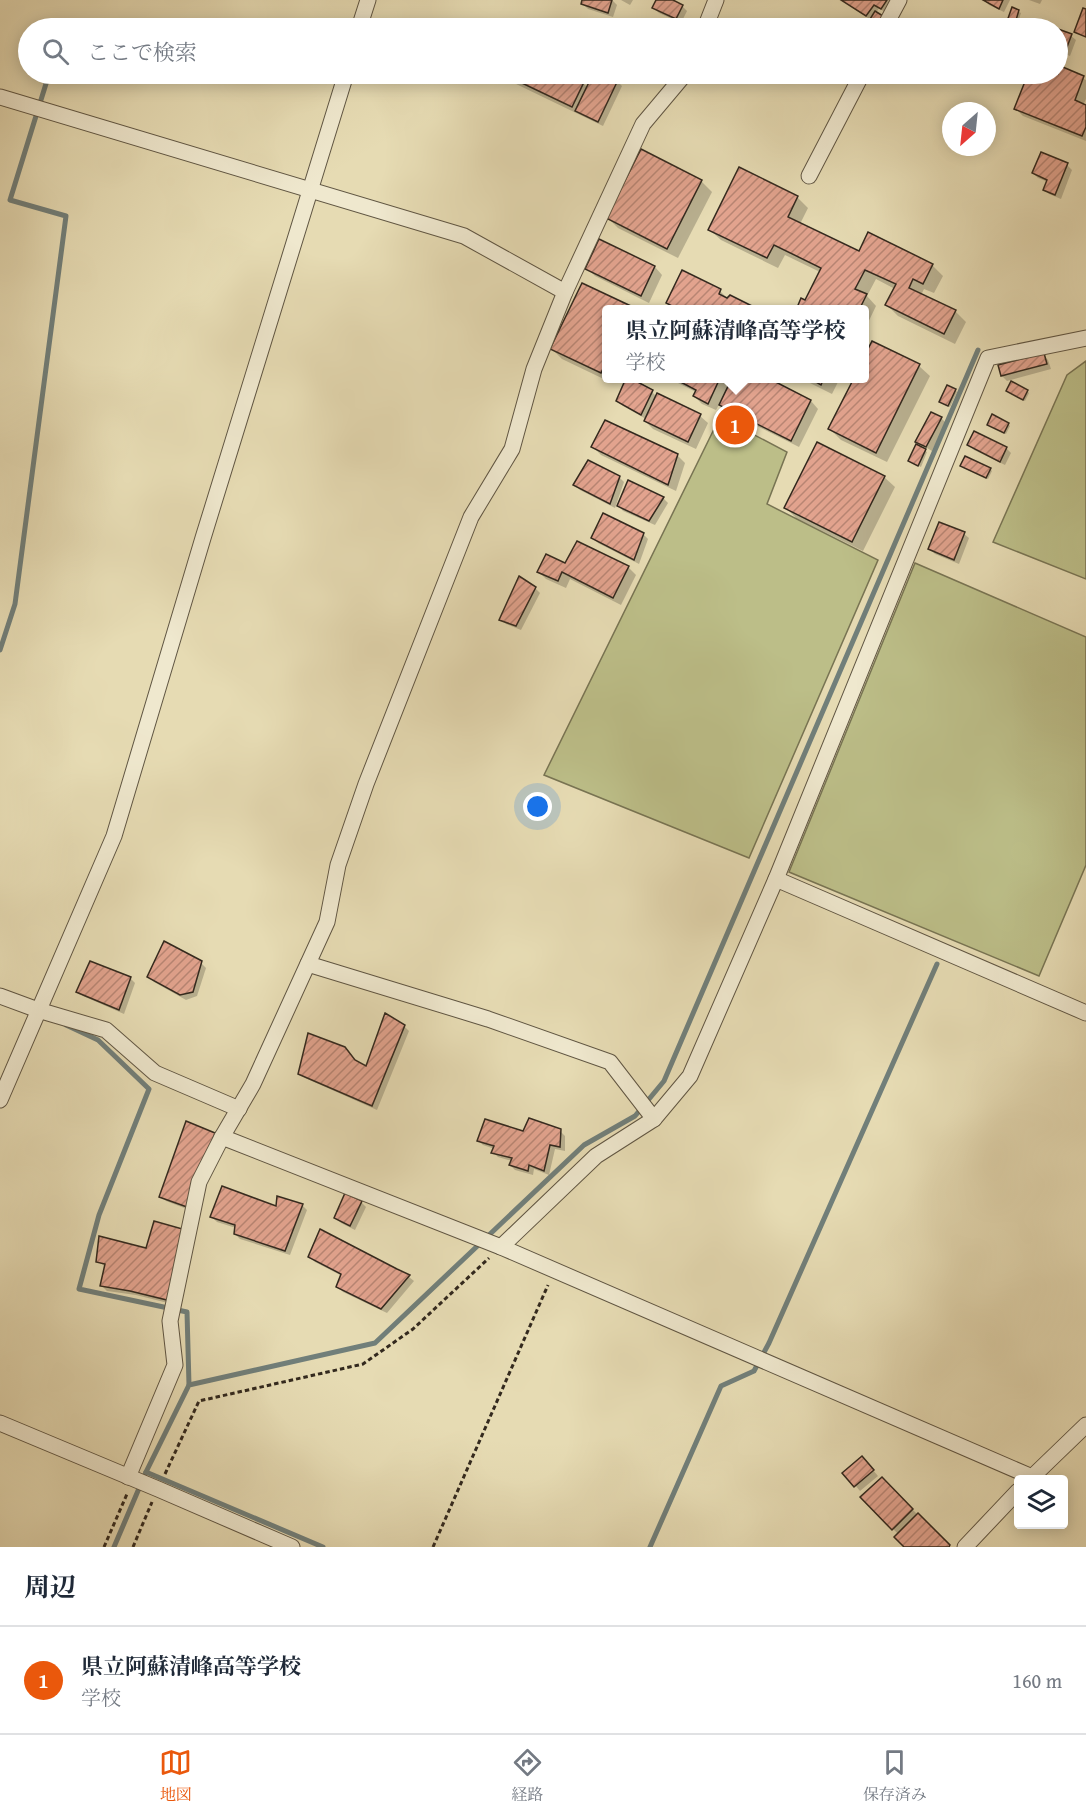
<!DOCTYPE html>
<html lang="ja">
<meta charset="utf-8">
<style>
body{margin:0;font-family:"Gentium Book Plus","Noto Serif JP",serif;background:#f6f6f7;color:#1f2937}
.controls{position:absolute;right:18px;bottom:18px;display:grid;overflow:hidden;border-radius:6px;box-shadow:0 3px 15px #0003}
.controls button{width:54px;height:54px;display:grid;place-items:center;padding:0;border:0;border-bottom:2px solid #e0e1e3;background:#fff;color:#1f2937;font:30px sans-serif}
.compass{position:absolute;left:942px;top:102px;width:54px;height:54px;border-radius:50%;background:#fff;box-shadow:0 3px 15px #0003;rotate:207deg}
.you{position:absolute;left:538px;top:807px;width:21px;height:21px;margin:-15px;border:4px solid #fff;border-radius:50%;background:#1a73e8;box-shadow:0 0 0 9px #1a73e833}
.badge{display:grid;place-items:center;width:39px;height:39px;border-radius:50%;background:#ea580c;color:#fff;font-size:20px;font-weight:700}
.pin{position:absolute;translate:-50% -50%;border:3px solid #fff;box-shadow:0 2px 6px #0006}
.popup{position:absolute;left:602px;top:305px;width:267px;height:78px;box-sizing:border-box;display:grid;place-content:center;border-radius:6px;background:#fff;filter:drop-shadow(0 2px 4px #0005);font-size:20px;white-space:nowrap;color:#747a83}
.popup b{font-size:22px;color:#1f2937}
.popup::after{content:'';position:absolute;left:50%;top:100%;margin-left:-12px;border:12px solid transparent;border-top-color:#fff}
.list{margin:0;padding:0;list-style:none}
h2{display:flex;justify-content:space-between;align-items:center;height:78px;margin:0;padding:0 24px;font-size:26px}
h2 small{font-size:20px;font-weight:400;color:#747a83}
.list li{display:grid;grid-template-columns:39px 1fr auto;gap:18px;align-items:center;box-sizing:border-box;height:108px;padding:0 24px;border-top:2px solid #e0e1e3}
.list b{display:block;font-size:22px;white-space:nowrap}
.list p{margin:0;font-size:20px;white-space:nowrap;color:#747a83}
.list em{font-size:20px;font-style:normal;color:#747a83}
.icon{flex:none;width:33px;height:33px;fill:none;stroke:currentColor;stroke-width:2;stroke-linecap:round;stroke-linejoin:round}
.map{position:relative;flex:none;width:1086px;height:1547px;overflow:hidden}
.search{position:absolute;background:#fff;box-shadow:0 3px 15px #0003;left:18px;right:18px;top:18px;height:66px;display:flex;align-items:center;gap:15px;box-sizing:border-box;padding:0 21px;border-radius:33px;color:#747a83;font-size:22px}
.sheet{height:186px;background:#fff}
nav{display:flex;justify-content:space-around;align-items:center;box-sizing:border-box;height:84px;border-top:2px solid #e0e1e3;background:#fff;font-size:16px;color:#747a83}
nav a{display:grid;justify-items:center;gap:3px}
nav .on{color:#ea580c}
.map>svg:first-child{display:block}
.garden{fill:#bcbe88;stroke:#787453;stroke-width:1.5}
.shadow{fill:#0003}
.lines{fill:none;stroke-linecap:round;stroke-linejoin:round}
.stream{stroke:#717f7a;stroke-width:5}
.building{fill:url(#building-hatch);stroke:#33291e;stroke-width:1.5}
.street-casing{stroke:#605643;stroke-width:17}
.path{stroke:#33291e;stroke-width:3;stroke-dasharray:4.5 3;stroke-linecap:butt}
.street{stroke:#efe8ce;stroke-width:15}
</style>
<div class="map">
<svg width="1086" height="1547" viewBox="0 0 1086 1547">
<defs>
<pattern id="building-hatch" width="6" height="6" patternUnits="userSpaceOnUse" patternTransform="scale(1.5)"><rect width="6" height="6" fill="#e2a38e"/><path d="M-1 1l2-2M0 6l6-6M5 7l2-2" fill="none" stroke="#b88573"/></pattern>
</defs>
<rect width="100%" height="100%" fill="#e6dbb3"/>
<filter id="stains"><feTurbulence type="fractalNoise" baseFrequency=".00333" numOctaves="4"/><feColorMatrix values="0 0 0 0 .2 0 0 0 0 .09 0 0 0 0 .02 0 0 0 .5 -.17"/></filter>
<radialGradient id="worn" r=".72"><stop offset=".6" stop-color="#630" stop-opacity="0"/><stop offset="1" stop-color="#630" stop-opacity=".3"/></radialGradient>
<g class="garden">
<polygon points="1086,361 1086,579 993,542 1067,375"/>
<polygon points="720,417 787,452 767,504 878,560 749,858 544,775"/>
<polygon points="915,563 1086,637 1086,865 1039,976 789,872"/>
</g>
<g class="shadow">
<polygon points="584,0 612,0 617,5 613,17 588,9 583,4"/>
<polygon points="621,0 633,0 630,5"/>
<polygon points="658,0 669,0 682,6 687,11 681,23 659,13 654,8"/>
<polygon points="841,0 895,0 886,13 879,8 876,13 878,28 871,25 871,20"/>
<polygon points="984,0 1010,0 1004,12 989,5"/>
<polygon points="1029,0 1042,0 1040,4"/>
<polygon points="1013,9 1021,13 1016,28 1008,24"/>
<polygon points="1058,30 1071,36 1076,40 1070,56 1058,51"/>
<polygon points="1058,67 1086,80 1086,99 1083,105 1086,106 1086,141 1023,116 1016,109 1030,74 1047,74 1054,76 1055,74 1058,74"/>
<polygon points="507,74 563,74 583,83 588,88 595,74 601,74 617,81 622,86 603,126 514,83 507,75"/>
<polygon points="1041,154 1067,165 1072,170 1061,199 1049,194 1044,189 1048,182 1038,178 1033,173"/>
<polygon points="740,169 797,197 808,208 800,224 860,253 932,265 943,276 934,293 924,289 921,295 955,311 966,322 955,344 898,316 887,305 895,289 876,279 867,296 876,306 864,331 864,310 797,310 806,302 820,272 785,255 778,268 721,240 710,230"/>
<polygon points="701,181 712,192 678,258 618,228 608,218"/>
<polygon points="600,241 655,267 662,275 649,303 595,276 587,268"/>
<polygon points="583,285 633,310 606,310 606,378 614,378 612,383 562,359 552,349"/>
<polygon points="720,291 728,299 757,310 675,310 668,303"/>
<polygon points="1043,355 1048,360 1051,369 1007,381 1002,376"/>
<polygon points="864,361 919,366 930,376 887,462 841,440 830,429 864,378"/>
<polygon points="668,378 765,378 811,401 818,409 799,447 729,412 720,403 716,410 702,404 694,396 696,392"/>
<polygon points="800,378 840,378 832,394"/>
<polygon points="955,390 957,392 950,407 943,404"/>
<polygon points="1008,391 1027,391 1029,393 1025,401"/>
<polygon points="652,392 657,397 700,416 708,423 696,449 653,429 645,421 646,419 623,406 618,401"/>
<polygon points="941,418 946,423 932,451 917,442"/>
<polygon points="1008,424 1010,426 1006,434 991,427"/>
<polygon points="969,445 1006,448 1011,453 1005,465 974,450"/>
<polygon points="916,446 927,452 921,467 910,461"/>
<polygon points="593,447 677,455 685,463 676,491 601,455"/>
<polygon points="964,468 990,469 992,471 988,479"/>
<polygon points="619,477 624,482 615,508 580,490 575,485"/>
<polygon points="884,477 895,487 863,551 796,518 786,508"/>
<polygon points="663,498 668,503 655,525 623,511 618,505"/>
<polygon points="643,534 648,539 639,564 598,543 593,538"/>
<polygon points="964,534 969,538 959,564 935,554 930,549"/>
<polygon points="565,565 628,567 636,575 621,605 570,579 566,588 546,579 538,571"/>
<polygon points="535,588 540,593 521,630 506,624 501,619"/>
<polygon points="201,963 206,968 197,996 186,1000 154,982 149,977"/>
<polygon points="130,978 135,983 124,1014 83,996 78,991"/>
<polygon points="404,1026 409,1031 377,1110 305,1078 300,1073 356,1063 367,1068"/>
<polygon points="560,1131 565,1136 565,1151 555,1149 549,1175 534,1169 533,1175 515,1170 510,1165 512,1161 498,1157 493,1152 495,1149 483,1145 478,1140 524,1133"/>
<polygon points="214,1134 219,1139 192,1211 166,1201 161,1196"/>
<polygon points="361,1202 366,1207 355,1230 341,1223 336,1218"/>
<polygon points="302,1205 307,1210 290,1255 240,1239 235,1234 236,1228 217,1222 212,1217"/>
<polygon points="320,1231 409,1277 414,1281 387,1313 343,1292 338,1287 342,1276 315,1262 310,1257"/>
<polygon points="101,1238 176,1305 136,1295 107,1291 102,1286 106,1267 97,1261"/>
<polygon points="867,1463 878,1476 860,1491 845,1473"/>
<polygon points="882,1479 950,1547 906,1547 898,1534 863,1497"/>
</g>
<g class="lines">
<g class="stream">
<polyline points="63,28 65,23"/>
<polyline points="0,650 15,604 66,216 10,200 49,74"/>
<polyline points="66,1025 98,1040 149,1089 99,1215 79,1289 187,1312 189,1385"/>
<polyline points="146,1472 323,1547"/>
<polyline points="114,1547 146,1472 189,1385 375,1343 584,1145 635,1116 664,1081 978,350"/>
<polyline points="650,1547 721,1386 754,1371 769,1343 937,964"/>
</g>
</g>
<g class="building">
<polygon points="582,0 612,0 608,13 581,4"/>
<polygon points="656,0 673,0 683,5 676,19 652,8"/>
<polygon points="841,0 887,0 881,9 874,5 866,16"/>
<polygon points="983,0 1003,0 999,9"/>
<polygon points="1012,7 1019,10 1014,27 1006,24"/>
<polygon points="1083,8 1086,9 1086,37 1074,32"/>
<polygon points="875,11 883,16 875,28 867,24"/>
<polygon points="970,23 981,28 968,28"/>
<polygon points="1058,29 1072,34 1065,52 1058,49"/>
<polygon points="1058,65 1084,76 1075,100 1086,105 1086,127 1082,136 1014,109 1028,74 1058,74"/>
<polygon points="505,74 566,74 584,82 572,107 505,75"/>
<polygon points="593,74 604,74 618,80 598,122 575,111"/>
<polygon points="641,149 702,180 667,249 606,218"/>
<polygon points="1041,152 1068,163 1055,195 1043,190 1047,180 1032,173"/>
<polygon points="739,167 798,196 788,217 859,251 868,232 933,264 923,284 913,279 909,288 956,310 944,334 885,305 896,284 865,270 855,289 867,294 859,310 796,310 801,298 805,300 821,268 774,245 767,258 708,230"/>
<polygon points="599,239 655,266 641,296 585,269"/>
<polygon points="682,270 721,289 719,294 727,298 730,295 760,310 680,310 666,303"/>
<polygon points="582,283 633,307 632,310 606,310 606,363 601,373 550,349"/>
<polygon points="872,341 920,364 876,453 828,429 854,378 864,378 864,357"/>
<polygon points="1044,353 1047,364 1001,376 998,365"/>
<polygon points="626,378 630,378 653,390 641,415 616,401"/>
<polygon points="673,378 720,378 708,404 693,396 696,390"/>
<polygon points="732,378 768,378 811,400 791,441 719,405"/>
<polygon points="809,378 824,378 821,385"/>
<polygon points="1011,381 1028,390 1023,400 1006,391"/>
<polygon points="947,385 956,389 948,406 939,402"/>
<polygon points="657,393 701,414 688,442 644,421"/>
<polygon points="931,412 942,417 926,447 915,442"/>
<polygon points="992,414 1009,423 1004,433 987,425"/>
<polygon points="605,420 678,454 668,485 591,447"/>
<polygon points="974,431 1007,447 1000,462 967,445"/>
<polygon points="817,442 885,476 852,542 784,508"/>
<polygon points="916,444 926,449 918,466 908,461"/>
<polygon points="965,456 991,468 986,478 960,466"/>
<polygon points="588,460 620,476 610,504 573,485"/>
<polygon points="628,480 664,497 649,521 617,506"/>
<polygon points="603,513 644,533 634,560 591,538"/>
<polygon points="939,522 965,532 954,560 928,549"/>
<polygon points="577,541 629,566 613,598 562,572 558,581 537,572 546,554 565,563"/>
<polygon points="519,576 536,587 516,626 499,620"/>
<polygon points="164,941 202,961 193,992 180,995 147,977"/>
<polygon points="90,961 131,977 119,1010 76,992"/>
<polygon points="385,1013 405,1025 372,1106 298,1074 308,1033 345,1047 355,1060 366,1066"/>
<polygon points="529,1118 561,1129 560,1147 550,1145 544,1171 529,1165 528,1171 509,1165 512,1158 491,1153 494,1146 477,1141 485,1119 523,1131"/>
<polygon points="186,1121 215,1133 187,1207 159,1197"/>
<polygon points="222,1186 276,1206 277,1196 303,1204 285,1251 234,1234 235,1225 210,1217"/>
<polygon points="345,1193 362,1201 350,1226 334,1218"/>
<polygon points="154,1221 186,1230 171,1301 130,1291 100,1286 105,1264 96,1262 99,1236 146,1248"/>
<polygon points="320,1229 397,1269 410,1275 381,1309 336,1287 341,1274 308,1257"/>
<polygon points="862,1456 874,1470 854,1487 842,1473"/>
<polygon points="882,1477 913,1509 892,1530 860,1497"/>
<polygon points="918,1513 950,1545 949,1547 904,1547 894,1537"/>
</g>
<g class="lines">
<defs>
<g id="street">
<polyline points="359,28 368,0"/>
<polyline points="705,28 716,0"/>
<polyline points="884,28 899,0"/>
<polyline points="0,97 464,236 565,292"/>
<polyline points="809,176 862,74"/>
<polyline points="776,879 988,358 1086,338"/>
<polyline points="308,964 488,1019 610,1062 654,1119"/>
<polyline points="0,996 38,1010 106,1030 155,1073 239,1109"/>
<polyline points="0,1100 114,836 203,538 346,74"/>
<polyline points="222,1137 501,1247 1032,1477"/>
<polyline points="501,1247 596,1156 654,1119 690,1076 776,879 1086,1013"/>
<polyline points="0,1423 158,1489 292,1547"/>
<polyline points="128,1477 175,1365 170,1321 199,1182 222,1137 253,1084 327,922 338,865 366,784 471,517 512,449 534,369 565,292 643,124 685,74"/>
<polyline points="1029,1480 1086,1425"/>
<polyline points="965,1547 1018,1491"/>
</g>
</defs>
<use href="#street" class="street-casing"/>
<g class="path">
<polyline points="165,1474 199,1401 363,1364 413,1329 489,1258"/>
<polyline points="104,1547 127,1494"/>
<polyline points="133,1547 152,1502"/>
<polyline points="433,1547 548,1285"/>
</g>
<use href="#street" class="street"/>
</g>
<rect width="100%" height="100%" filter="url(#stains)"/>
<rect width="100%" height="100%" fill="url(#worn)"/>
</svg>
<div class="controls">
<button><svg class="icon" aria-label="layers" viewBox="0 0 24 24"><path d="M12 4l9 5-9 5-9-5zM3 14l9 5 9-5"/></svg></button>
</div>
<svg class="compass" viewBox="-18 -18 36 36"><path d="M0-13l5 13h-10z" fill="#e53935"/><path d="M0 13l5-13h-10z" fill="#747a83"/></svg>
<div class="you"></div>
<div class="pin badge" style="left:735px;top:425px">1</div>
<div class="popup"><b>県立阿蘇清峰高等学校</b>学校</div>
<div class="search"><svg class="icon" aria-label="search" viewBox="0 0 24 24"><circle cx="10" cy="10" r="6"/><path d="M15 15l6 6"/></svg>ここで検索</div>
</div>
<section class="sheet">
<h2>周辺<small></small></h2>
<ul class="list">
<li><span class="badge">1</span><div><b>県立阿蘇清峰高等学校</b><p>学校</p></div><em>160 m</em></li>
</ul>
</section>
<nav>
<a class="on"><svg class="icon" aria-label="map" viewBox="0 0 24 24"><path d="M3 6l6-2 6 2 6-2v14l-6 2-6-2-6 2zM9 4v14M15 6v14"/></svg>地図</a>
<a><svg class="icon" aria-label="directions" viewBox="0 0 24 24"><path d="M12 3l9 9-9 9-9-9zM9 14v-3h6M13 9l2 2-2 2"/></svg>経路</a>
<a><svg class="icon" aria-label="saved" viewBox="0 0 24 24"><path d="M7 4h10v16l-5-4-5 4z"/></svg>保存済み</a>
</nav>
